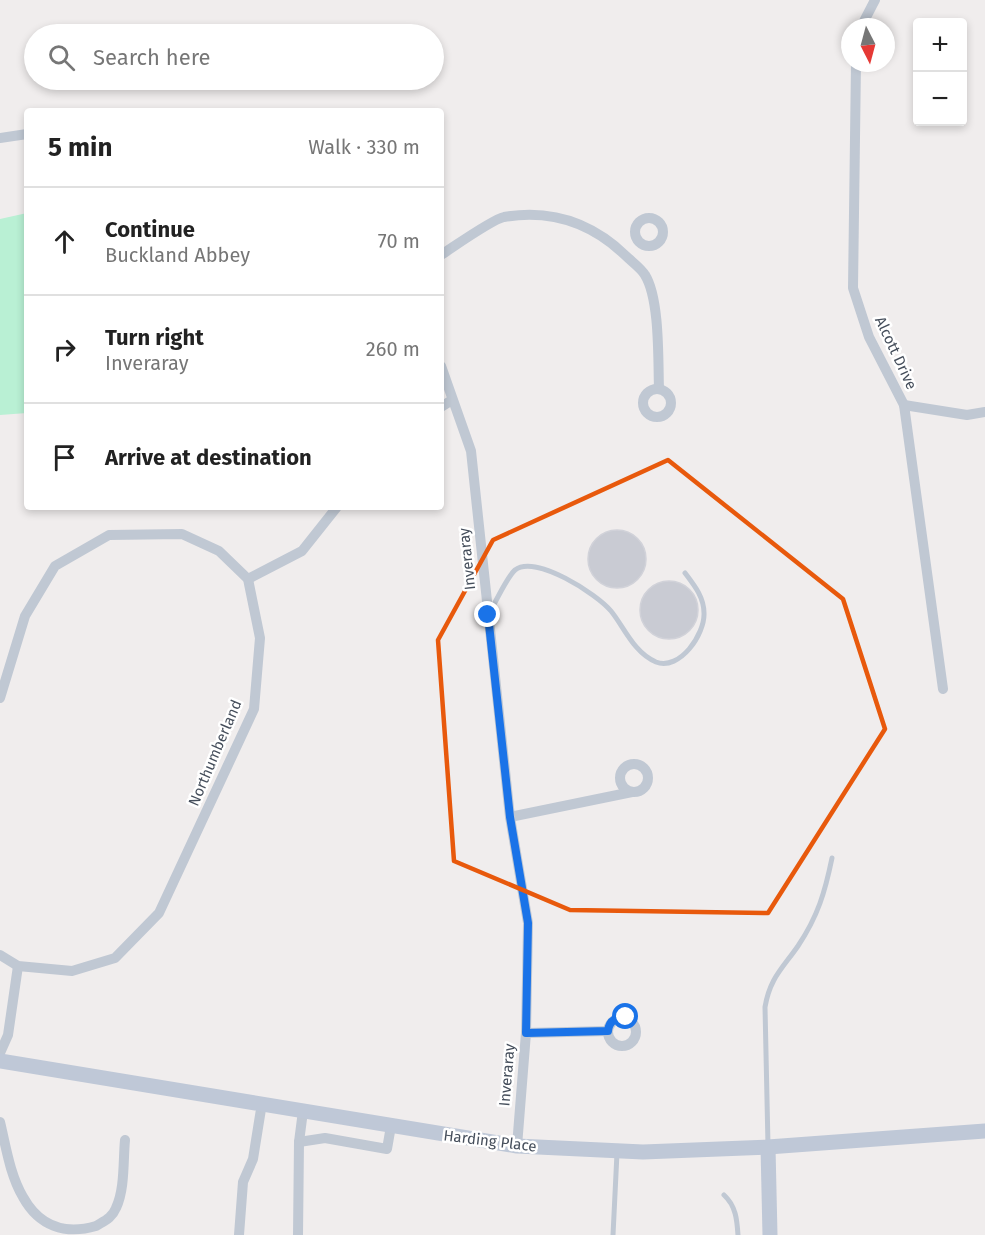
<!DOCTYPE html>
<meta charset="utf-8">
<style>
body{margin:0;font-family:"Fira Sans",sans-serif;background:#f2f2f2;color:#222}
.controls{position:absolute;right:18px;top:18px;display:grid;overflow:hidden;border-radius:6px;box-shadow:0 3px 9px #0003}
.controls button{width:54px;height:54px;display:grid;place-items:center;padding:0;border:0;border-bottom:2px solid #e0e0e0;background:#fff;color:#222;font:30px sans-serif}
.compass{position:absolute;left:841px;top:18px;width:54px;height:54px;border-radius:50%;background:#fff;box-shadow:0 3px 9px #0003;rotate:174deg}
.stop{position:absolute;width:18px;height:18px;margin:-14px;border:4px solid #1a73e8;border-radius:50%;background:#fff}
.stop.end{background:#1a73e8;border-color:#fff;box-shadow:0 2px 6px #0008}
.list{margin:0;padding:0;list-style:none}
h2{display:flex;justify-content:space-between;align-items:center;height:78px;margin:0;padding:0 24px;font-size:26px}
h2 small{font-size:20px;font-weight:400;color:#767676}
.list li{display:grid;grid-template-columns:39px 1fr auto;gap:18px;align-items:center;box-sizing:border-box;height:108px;padding:0 24px;border-top:2px solid #e0e0e0}
.list b{display:block;font-size:22px;white-space:nowrap}
.list p{margin:0;font-size:20px;white-space:nowrap;color:#767676}
.list em{font-size:20px;font-style:normal;color:#767676}
.icon{flex:none;width:33px;height:33px;fill:none;stroke:currentColor;stroke-width:2;stroke-linecap:round;stroke-linejoin:round}
.map{position:relative;flex:none;width:985px;height:1235px;overflow:hidden}
.search{position:absolute;background:#fff;box-shadow:0 3px 9px #0003;left:24px;top:24px;width:420px;height:66px;display:flex;align-items:center;gap:15px;box-sizing:border-box;padding:0 21px;border-radius:33px;color:#767676;font-size:22px}
.panel{position:absolute;background:#fff;box-shadow:0 3px 9px #0003;left:24px;top:108px;width:420px;height:402px;border-radius:6px}
.map>svg:first-child{display:block}
.green{fill:#b9f0d4}
.building{fill:#c9cbd3;stroke:#d1d2d9;stroke-width:1.5}
.lines{fill:none;stroke-linecap:round;stroke-linejoin:round}
.service{stroke:#c0c8d3;stroke-width:5}
.minor{stroke:#c0c8d3;stroke-width:10}
.secondary{stroke:#bfc8d7;stroke-width:15}
.route{stroke:#1a73e8;stroke-width:8}
.marked{fill:none;stroke:#e8590c;stroke-width:4.5;stroke-linejoin:round}
.labels{text-anchor:middle;dominant-baseline:central;stroke-width:5;stroke-linejoin:round;paint-order:stroke}
.street-label{font-size:15px;fill:#454e5b;stroke:#fff}
</style>
<div class="map">
<svg width="985" height="1235" viewBox="0 0 985 1235">
<rect width="100%" height="100%" fill="#f0eded"/>
<polygon class="green" points="27,213 27,413 0,415 0,219"/>
<g class="building">
<circle cx="617" cy="559" r="29"/>
<circle cx="669" cy="610" r="29"/>
</g>
<g class="lines">
<g class="service">
<path d="M489 614C495 603 507 577 515 570 535 554 597 594 611 611 624 627 634 653 656 662 680 671 705 634 704 613 704 597 694 585 685 573"/>
<path d="M768 1145 765 1007C770 978 782 969 798 946 818 916 825 892 832 858"/>
<path d="M724 1195C736 1206 737 1220 738 1235"/>
<polyline points="613,1235 617,1153"/>
</g>
<g class="minor">
<polyline points="861,27 875,0"/>
<polyline points="856,63 853,288 869,337 904,405 943,689"/>
<polyline points="0,138 27,134"/>
<circle cx="649" cy="232" r="14"/>
<path d="M441 255C455 246 491 220 504 217 552 209 592 223 626 256 632 262 641 268 645 275 660 299 658 361 659 389"/>
<polyline points="441,366 471,451 510,817 528,923 526,1033 517,1146"/>
<circle cx="657" cy="403" r="14"/>
<polyline points="904,405 967,415 985,412"/>
<polyline points="441,407 452,400"/>
<polyline points="248,579 302,551 337,507"/>
<polyline points="0,698 25,616 55,566 109,535 182,534 219,551 248,579 260,638 254,709 159,913 115,958 72,971 18,966 0,955"/>
<circle cx="634" cy="778" r="14"/>
<polyline points="510,817 632,792"/>
<circle cx="622" cy="1032" r="14"/>
<polyline points="526,1033 608,1031"/>
<polyline points="0,1053 8,1035 18,966"/>
<path d="M0 1122C6 1147 10 1175 23 1197 39 1226 65 1235 96 1226 104 1221 112 1218 116 1208 125 1189 123 1161 125 1140"/>
<polyline points="299,1142 325,1138 387,1149 391,1126"/>
<polyline points="239,1235 243,1182 253,1159 262,1103"/>
<polyline points="298,1235 299,1142 303,1111"/>
</g>
<g class="secondary">
<polyline points="0,1061 517,1146 643,1152 768,1147 985,1131"/>
<polyline points="768,1147 770,1235"/>
</g>
</g>
<g class="lines">
<path class="route" d="M488 615 510 817 528 923 526 1033 608 1031C609 1021 616 1017 626 1017"/>
</g>
<path class="marked" d="M668 460 843 599 885 729 768 913 570 910 454 861 438 640 493 540Z"/>
<g class="labels">
<g class="street-label">
<text transform="translate(896 353) rotate(65)">Alcott Drive</text>
<text transform="translate(467 559) rotate(-96)">Inveraray</text>
<text transform="translate(215 753) rotate(-67)">Northumberland</text>
<text transform="translate(507 1075) rotate(-85)">Inveraray</text>
<text transform="translate(490 1141) rotate(7)">Harding Place</text>
</g>
</g>
</svg>
<div class="controls">
<button>+</button>
<button>−</button>
</div>
<svg class="compass" viewBox="-18 -18 36 36"><path d="M0-13l5 13h-10z" fill="#e53935"/><path d="M0 13l5-13h-10z" fill="#767676"/></svg>
<div class="stop" style="left:626px;top:1017px"></div>
<div class="stop end" style="left:488px;top:615px"></div>
<div class="search"><svg class="icon" aria-label="search" viewBox="0 0 24 24"><circle cx="10" cy="10" r="6"/><path d="M15 15l6 6"/></svg>Search here</div>
<section class="panel">
<h2>5 min<small>Walk · 330 m</small></h2>
<ul class="list">
<li><svg class="icon" aria-label="ahead" viewBox="0 0 24 24"><path d="M12 20V5M6 11l6-6 6 6"/></svg><div><b>Continue</b><p>Buckland Abbey</p></div><em>70 m</em></li>
<li><svg class="icon" aria-label="right" viewBox="0 0 24 24"><path d="M7 20v-9h11M14 6l5 5-5 5"/></svg><div><b>Turn right</b><p>Inveraray</p></div><em>260 m</em></li>
<li><svg class="icon" aria-label="arrive" viewBox="0 0 24 24"><path d="M6 21V4h12l-3 4 3 4H6"/></svg><div><b>Arrive at destination</b></div></li>
</ul>
</section>
</div>
